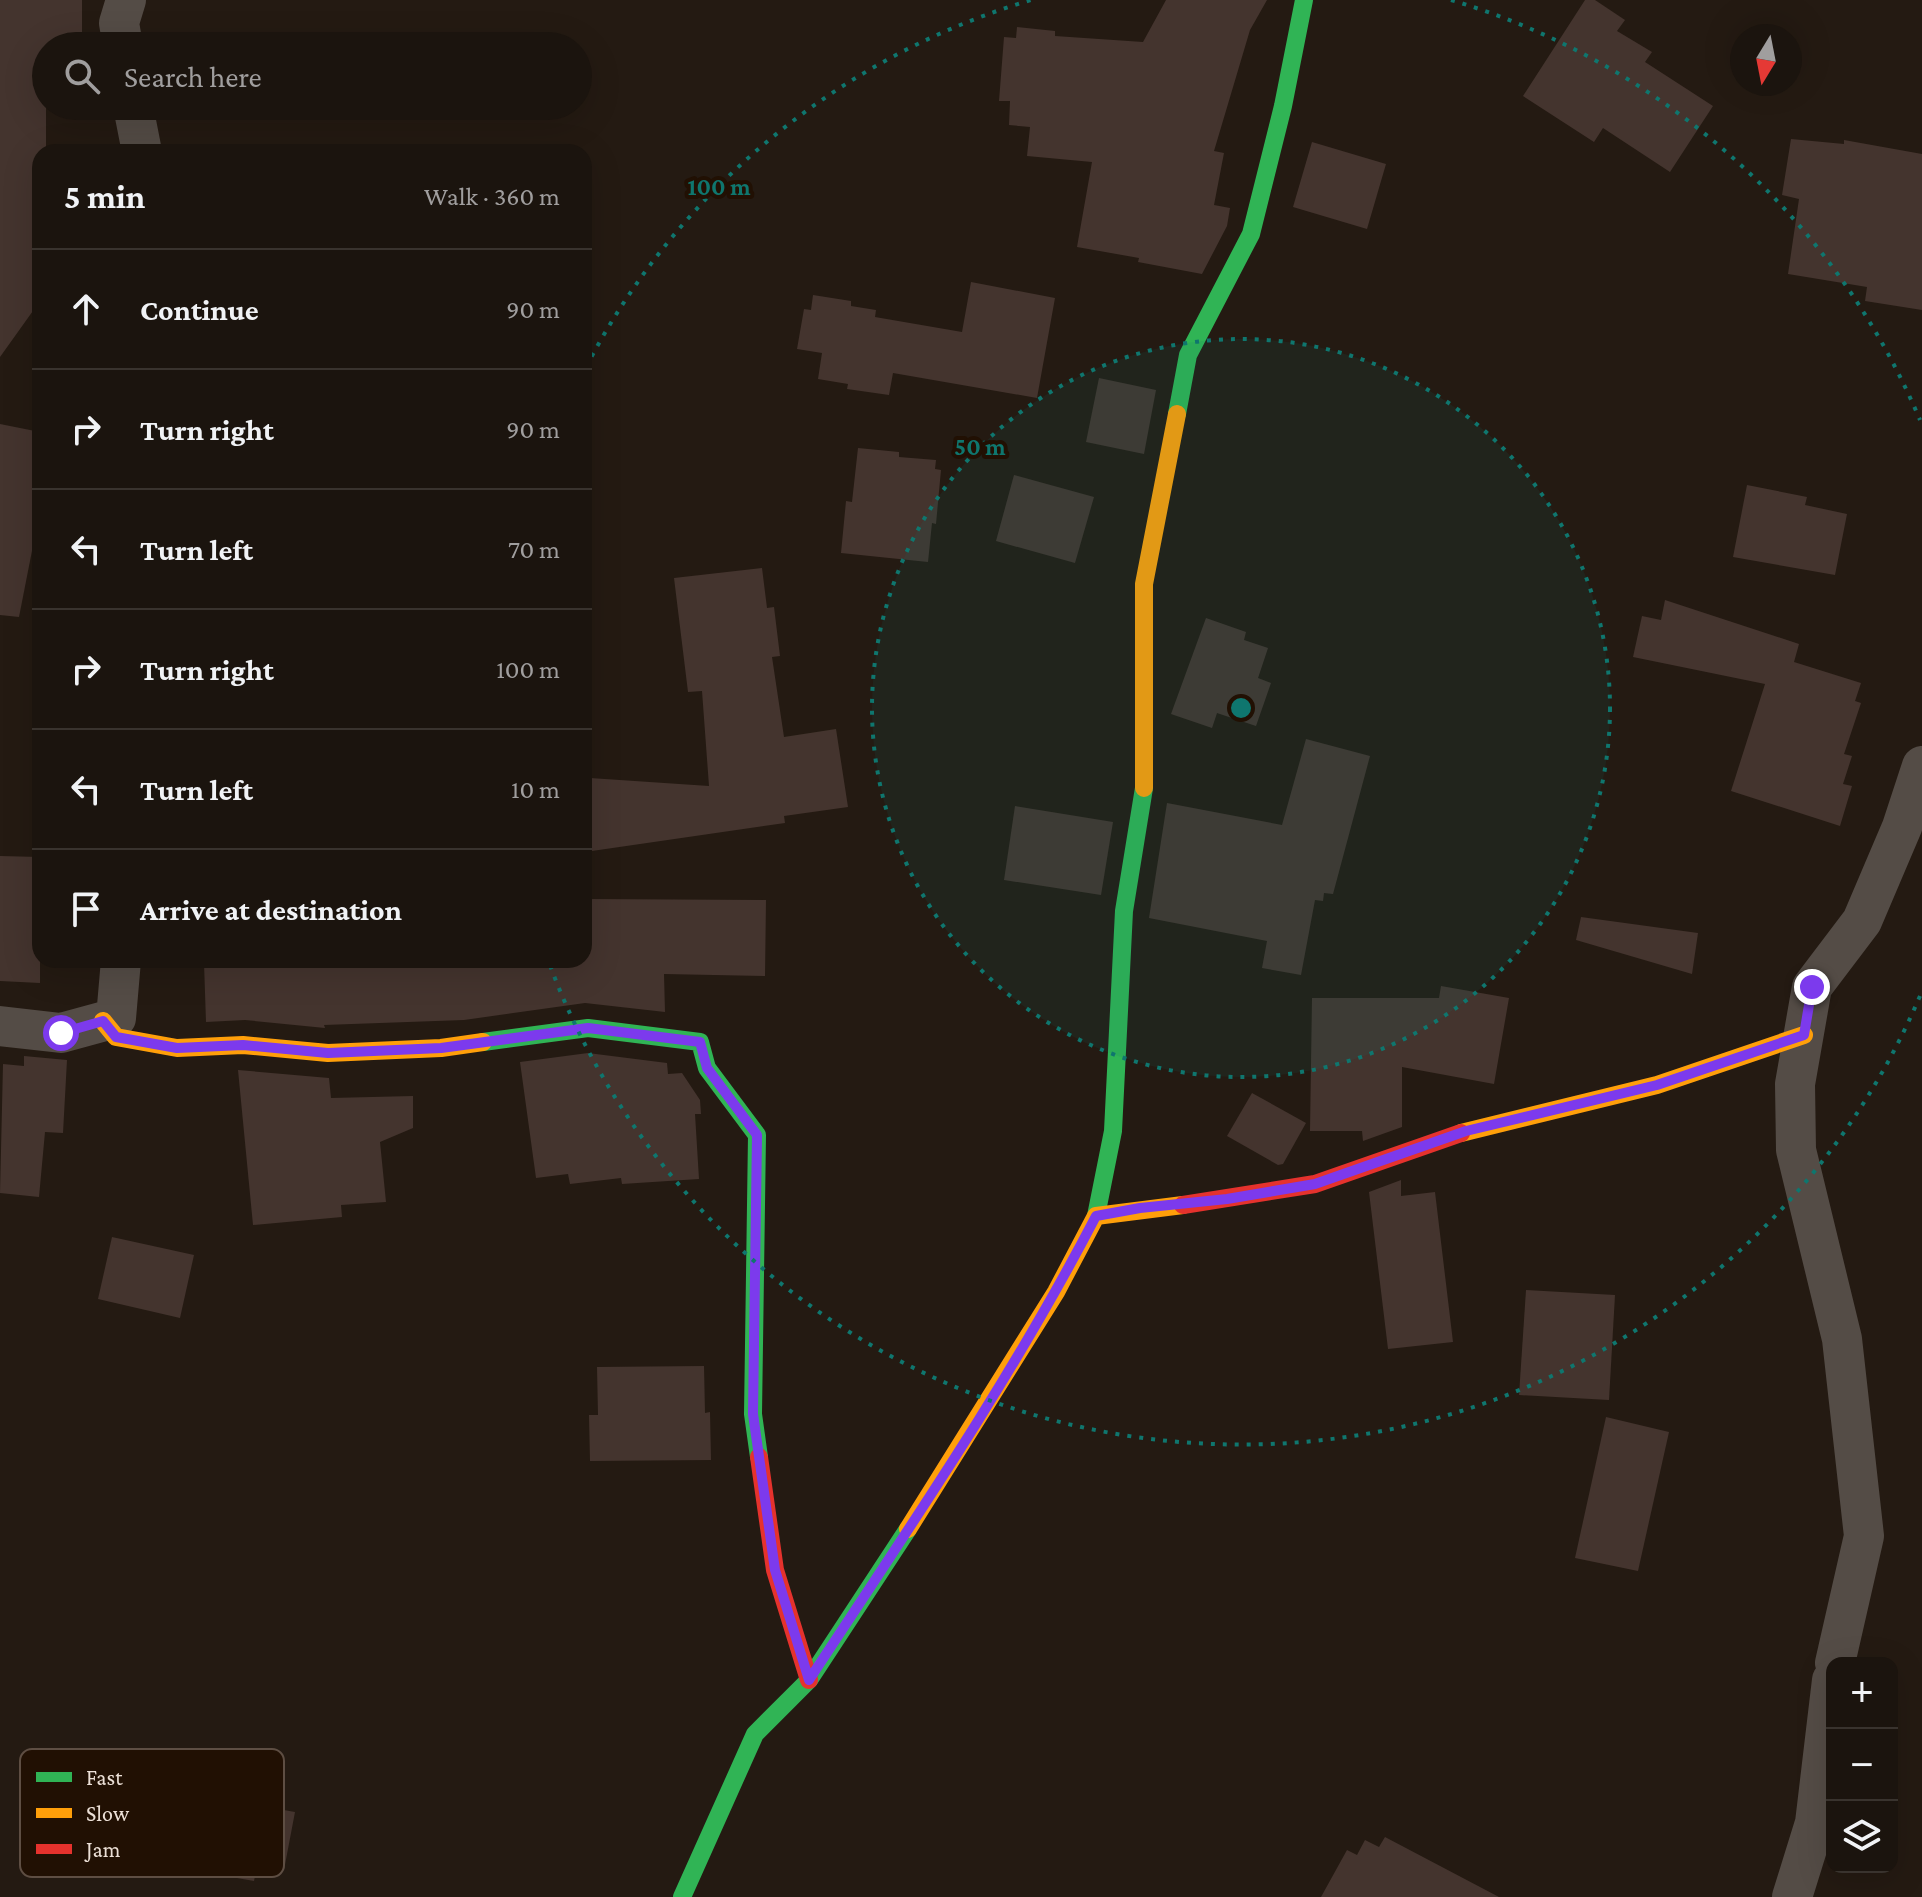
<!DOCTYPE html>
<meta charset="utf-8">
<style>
body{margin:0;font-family:"Crimson Pro",serif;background:#28211c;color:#f1f3f6}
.controls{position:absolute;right:24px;bottom:24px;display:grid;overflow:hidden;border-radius:16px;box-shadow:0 8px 32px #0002}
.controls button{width:72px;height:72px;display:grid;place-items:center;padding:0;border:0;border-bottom:2px solid #39332e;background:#1b140e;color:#f1f3f6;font:40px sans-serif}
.compass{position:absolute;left:1730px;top:24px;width:72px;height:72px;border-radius:50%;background:#1b140e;box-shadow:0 8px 32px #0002;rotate:190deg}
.stop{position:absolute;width:24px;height:24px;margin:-18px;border:6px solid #7c3aed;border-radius:50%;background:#fff}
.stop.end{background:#7c3aed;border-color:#fff;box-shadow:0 2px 8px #0008}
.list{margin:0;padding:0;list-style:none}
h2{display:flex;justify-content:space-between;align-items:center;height:104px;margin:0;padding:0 32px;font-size:34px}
h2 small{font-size:26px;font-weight:400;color:#a09e9e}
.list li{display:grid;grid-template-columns:52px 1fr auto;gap:24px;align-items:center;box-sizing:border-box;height:120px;padding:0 32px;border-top:2px solid #39332e}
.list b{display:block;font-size:30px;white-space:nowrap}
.list em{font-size:26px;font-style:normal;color:#a09e9e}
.icon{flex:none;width:44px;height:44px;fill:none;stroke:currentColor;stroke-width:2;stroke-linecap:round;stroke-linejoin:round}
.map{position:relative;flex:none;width:1922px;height:1897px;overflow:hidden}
.search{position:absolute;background:#1b140e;box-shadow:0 8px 32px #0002;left:32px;top:32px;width:560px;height:88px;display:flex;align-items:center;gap:20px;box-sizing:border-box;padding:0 28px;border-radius:44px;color:#a09e9e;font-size:30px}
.panel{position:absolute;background:#1b140e;box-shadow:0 8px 32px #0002;left:32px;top:144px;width:560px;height:824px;border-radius:24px}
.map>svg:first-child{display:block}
.building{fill:#44342e}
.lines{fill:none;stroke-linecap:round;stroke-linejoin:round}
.street{stroke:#544c46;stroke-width:40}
.fast{stroke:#30b455;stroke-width:18}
.slow{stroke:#ff9f0a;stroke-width:18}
.jam{stroke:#e5322d;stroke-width:18}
.route{stroke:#7c3aed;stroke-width:10}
.ring{fill:none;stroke:#0f766e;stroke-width:4;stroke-dasharray:4 8}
.key{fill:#211003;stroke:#5e4e43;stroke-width:2}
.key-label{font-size:22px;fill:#ece0d7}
.centre{fill:#0f766e;stroke:#211003;stroke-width:4}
.ring-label{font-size:24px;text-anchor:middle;font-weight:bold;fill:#0f766e;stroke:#211003;stroke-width:8;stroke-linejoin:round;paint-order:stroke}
</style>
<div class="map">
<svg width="1922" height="1897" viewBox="0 0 1922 1897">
<rect width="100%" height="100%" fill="#241a12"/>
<g class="building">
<polygon points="0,0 82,0 82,46 46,46 46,152 40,152 40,301 0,357"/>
<polygon points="1166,0 1267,0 1250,30 1214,151 1224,153 1214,205 1230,208 1227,226 1202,274 1138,262 1139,258 1077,247 1092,162 1027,156 1030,127 1009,125 1010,101 999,101 1004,37 1016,38 1017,27 1055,31 1055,36 1143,42"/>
<polygon points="1585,0 1595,0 1625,20 1617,31 1652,52 1645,62 1713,106 1670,172 1603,128 1594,142 1523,96"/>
<polygon points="1791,139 1844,144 1844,140 1922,154 1922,310 1865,301 1867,287 1788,274 1799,199 1782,195"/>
<polygon points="1312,142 1386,164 1367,229 1293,207"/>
<polygon points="971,282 1055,298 1037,398 893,373 889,395 847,389 848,384 818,379 822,353 797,349 804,309 811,310 813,295 851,301 851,306 876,310 875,317 962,332"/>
<polygon points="1099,378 1156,390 1144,454 1086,442"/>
<polygon points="0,424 40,432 40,510 19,617 0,615"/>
<polygon points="858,448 899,452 899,457 936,460 935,469 941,470 936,524 932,523 928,562 841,553 846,501 852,502"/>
<polygon points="1014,475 1094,497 1075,563 996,541"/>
<polygon points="1747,485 1807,497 1805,505 1847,514 1835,575 1733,557"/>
<polygon points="762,568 767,608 774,607 780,656 772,657 784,737 836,729 848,807 784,816 785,823 585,852 590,778 709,786 702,691 688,692 674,578"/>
<polygon points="1665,600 1799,644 1794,662 1861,683 1855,701 1861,703 1844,754 1852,756 1843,784 1852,786 1840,826 1731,791 1765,684 1633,657 1642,616 1661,620"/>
<polygon points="1206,618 1246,632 1244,640 1268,648 1258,678 1271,683 1256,726 1217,713 1212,728 1171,714"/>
<polygon points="1306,739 1370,756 1333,894 1324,893 1323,901 1315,900 1301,975 1262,968 1267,941 1149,918 1167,803 1282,825"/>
<polygon points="1015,806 1113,822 1101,895 1004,880"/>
<polygon points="0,856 40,857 40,983 0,981"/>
<polygon points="584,899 766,900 765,976 664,974 665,1012 585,1003 464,1020 324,1025 325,1028 245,1020 206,1022 204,963 287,960 450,960 450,963 584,960"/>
<polygon points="1581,917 1698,933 1692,974 1576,940"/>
<polygon points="1441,986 1509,998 1494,1084 1402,1067 1402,1127 1363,1141 1362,1131 1310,1131 1312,998 1439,998"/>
<polygon points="588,1053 667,1063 668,1074 682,1073 700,1100 701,1114 695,1114 699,1179 622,1184 621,1178 570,1184 568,1174 536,1178 520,1062"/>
<polygon points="24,1056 67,1060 63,1133 45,1132 39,1197 0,1193 3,1064 24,1066"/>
<polygon points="238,1070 329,1078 331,1098 413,1096 413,1128 380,1142 386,1202 341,1205 342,1217 253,1225"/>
<polygon points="1252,1093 1306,1123 1283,1164 1278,1165 1227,1136"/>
<polygon points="1401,1180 1401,1196 1435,1192 1453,1342 1388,1349 1369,1192"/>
<polygon points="112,1237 194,1255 180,1318 98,1299"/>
<polygon points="1526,1290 1615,1295 1609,1400 1519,1395"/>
<polygon points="704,1366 705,1413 710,1412 711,1460 590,1461 589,1415 598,1415 597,1367"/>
<polygon points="1606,1417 1669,1432 1638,1571 1575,1558"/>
<polygon points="176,1791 295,1812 284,1870 257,1866 254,1881 163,1865"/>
<polygon points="1385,1837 1499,1897 1321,1897 1347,1850 1357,1855 1365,1840 1379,1847"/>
</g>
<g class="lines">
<g class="street">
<polyline points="123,46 119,23 126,0"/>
<polyline points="133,106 142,152"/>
<polyline points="0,1026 61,1033 116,1018 121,960"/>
<polyline points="1835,1663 1864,1536 1842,1339 1796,1150 1795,1084 1812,987 1862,921 1902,827 1922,766"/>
<polyline points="1792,1897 1815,1823 1832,1680"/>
</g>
<g class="fast">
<polyline points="1177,414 1188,355 1251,234 1283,106 1304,0"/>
<polyline points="483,1042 588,1028 700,1042 707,1068 757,1135 753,1414 759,1457"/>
<polyline points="1096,1216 1113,1131 1124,911 1144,788"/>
<polyline points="682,1897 755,1734 809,1680 908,1529"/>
</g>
<g class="slow">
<polyline points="1144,788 1144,584 1177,414"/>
<polyline points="103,1021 116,1037 177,1048 243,1045 328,1053 441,1048 483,1042"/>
<polyline points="1461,1133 1657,1085 1804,1035"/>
<polyline points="908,1529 1056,1292 1096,1216 1183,1205"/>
</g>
<g class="jam">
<polyline points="1183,1205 1315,1184 1461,1133"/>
<polyline points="759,1457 775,1570 809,1680"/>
</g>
</g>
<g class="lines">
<path class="route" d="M61 1033 103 1021 116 1037 177 1048 243 1045 328 1053 441 1048 588 1028 700 1042 707 1068 757 1135 753 1414 775 1570 809 1680C909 1528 1012 1378 1096 1216L1140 1208 1227 1199 1315 1184 1466 1131 1657 1085 1804 1035 1812 987"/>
</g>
<circle cx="1241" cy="708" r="369" fill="#0f766e" fill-opacity=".12"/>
<g class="ring">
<circle cx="1241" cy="708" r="369"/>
<path d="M1920 996A738 738 0 0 1 548 960M586 367A738 738 0 0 1 1031 0M1451 0A738 738 0 0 1 1920 420"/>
</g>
<rect x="20" y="1749" width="264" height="128" rx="12" class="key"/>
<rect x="36" y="1772" width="36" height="10" fill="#30b455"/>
<rect x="36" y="1808" width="36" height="10" fill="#ff9f0a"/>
<rect x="36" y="1844" width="36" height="10" fill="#e5322d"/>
<g class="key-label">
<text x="86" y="1785">Fast</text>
<text x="86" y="1821">Slow</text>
<text x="86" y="1857">Jam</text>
</g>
<circle cx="1241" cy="708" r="12" class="centre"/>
<g class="ring-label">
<text x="719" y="195">100 m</text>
<text x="980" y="455">50 m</text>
</g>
</svg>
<div class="controls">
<button>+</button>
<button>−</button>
<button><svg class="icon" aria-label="layers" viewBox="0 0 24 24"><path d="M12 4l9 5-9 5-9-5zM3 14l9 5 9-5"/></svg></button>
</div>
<svg class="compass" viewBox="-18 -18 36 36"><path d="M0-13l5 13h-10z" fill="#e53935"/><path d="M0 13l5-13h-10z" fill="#a09e9e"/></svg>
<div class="stop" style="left:61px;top:1033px"></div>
<div class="stop end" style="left:1812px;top:987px"></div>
<div class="search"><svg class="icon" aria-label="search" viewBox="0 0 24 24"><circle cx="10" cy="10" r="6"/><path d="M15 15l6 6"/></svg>Search here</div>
<section class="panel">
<h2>5 min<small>Walk · 360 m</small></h2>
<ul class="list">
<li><svg class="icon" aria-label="ahead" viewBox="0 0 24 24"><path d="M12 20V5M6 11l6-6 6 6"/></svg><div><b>Continue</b></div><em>90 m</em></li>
<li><svg class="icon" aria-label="right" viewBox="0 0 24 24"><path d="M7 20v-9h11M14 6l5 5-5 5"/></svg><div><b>Turn right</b></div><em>90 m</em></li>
<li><svg class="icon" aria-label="left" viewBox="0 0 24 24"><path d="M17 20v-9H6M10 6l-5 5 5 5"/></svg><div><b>Turn left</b></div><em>70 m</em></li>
<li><svg class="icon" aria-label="right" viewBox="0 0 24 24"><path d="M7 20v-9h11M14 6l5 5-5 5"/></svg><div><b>Turn right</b></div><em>100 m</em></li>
<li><svg class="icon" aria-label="left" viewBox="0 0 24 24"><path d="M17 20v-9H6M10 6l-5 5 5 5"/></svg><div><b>Turn left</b></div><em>10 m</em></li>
<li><svg class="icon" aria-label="arrive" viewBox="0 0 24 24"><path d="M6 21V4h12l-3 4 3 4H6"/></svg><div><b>Arrive at destination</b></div></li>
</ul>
</section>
</div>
